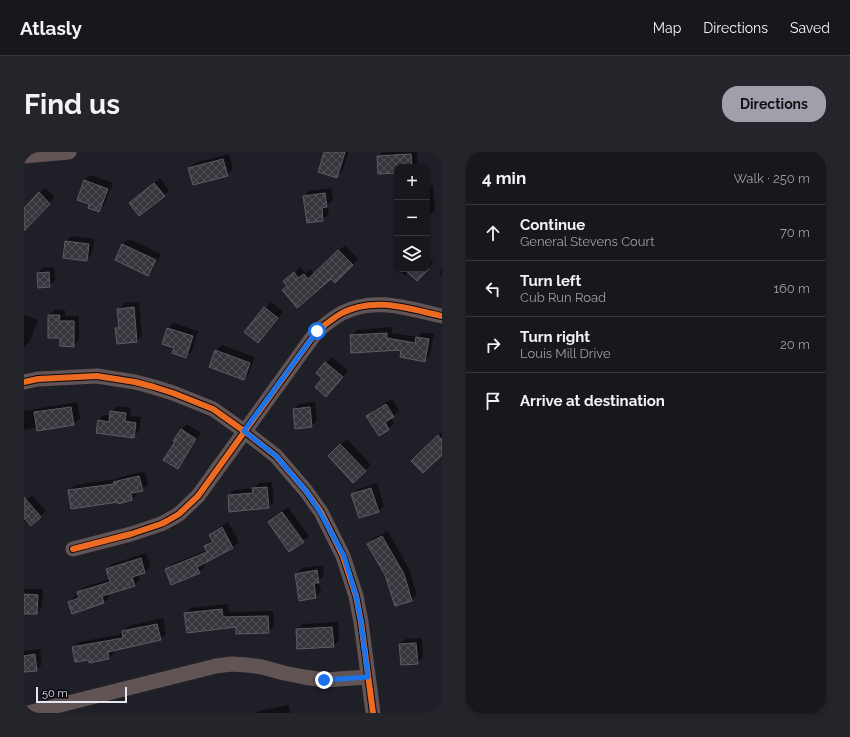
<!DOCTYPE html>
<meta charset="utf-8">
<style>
body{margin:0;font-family:Raleway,sans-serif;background:#24242b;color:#f1f3f6}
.controls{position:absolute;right:12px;top:12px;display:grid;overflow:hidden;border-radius:8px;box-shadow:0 2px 6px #0003}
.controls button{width:36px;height:36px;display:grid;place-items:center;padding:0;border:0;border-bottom:1px solid #36363c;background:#17171e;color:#f1f3f6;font:20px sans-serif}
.scale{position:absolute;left:12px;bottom:10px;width:91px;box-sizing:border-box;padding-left:4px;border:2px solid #e6e6f2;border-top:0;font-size:11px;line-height:14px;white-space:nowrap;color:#e6e6f2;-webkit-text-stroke:3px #07070e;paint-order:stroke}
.stop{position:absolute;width:12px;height:12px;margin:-9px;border:3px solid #1a73e8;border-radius:50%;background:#fff}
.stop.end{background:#1a73e8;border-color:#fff;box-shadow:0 1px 4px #0008}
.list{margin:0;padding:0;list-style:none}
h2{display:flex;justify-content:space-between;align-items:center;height:52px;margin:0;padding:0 16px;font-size:17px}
h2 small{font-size:13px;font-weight:400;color:#9e9fa4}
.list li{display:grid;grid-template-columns:26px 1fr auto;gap:12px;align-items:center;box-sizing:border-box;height:56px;padding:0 16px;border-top:1px solid #36363c}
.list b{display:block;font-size:15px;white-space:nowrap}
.list p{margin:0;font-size:13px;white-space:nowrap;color:#9e9fa4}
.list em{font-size:13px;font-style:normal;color:#9e9fa4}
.icon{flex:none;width:22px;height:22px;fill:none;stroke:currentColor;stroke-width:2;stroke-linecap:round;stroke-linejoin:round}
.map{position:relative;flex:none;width:418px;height:561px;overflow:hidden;border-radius:16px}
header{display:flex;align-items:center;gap:24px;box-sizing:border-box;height:56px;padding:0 20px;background:#17171e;border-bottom:1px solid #36363c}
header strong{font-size:19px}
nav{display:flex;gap:22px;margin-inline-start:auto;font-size:14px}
.intro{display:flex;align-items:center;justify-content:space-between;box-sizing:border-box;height:96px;padding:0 24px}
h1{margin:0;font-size:28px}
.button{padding:10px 18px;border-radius:16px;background:#a0a0ab;color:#111;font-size:14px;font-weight:700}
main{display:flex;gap:24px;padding:0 24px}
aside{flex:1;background:#17171e;border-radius:16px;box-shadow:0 2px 6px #0003}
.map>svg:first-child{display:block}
.shadow{fill:#0007}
.building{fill:url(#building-cross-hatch);stroke:#5c5c64}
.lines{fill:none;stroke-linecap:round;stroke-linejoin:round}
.minor{stroke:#625354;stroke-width:15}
.cycleway-casing{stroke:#07070e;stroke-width:8}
.cycleway{stroke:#ed6a23;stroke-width:6}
.route{stroke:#1a73e8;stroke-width:5}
</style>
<header>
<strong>Atlasly</strong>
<nav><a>Map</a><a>Directions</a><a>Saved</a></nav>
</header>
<div class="intro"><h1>Find us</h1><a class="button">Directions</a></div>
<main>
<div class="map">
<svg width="418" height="561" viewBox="0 0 418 561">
<defs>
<pattern id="building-cross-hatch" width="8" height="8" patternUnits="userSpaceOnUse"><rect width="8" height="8" fill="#36363d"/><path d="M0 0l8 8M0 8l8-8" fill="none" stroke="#53535a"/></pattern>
</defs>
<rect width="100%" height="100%" fill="#1f1f28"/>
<g class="shadow">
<polygon points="301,0 325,0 318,19 312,25"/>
<polygon points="359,0 393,0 394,13 392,15 373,15 373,20 354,5"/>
<polygon points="205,2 209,17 203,23 165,16 171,11"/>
<polygon points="67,23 89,31 80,53 75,59 66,52 61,28"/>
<polygon points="136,26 145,38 140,44 106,51"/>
<polygon points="409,33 411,58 405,64 403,64 403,34"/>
<polygon points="21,36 31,45 2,75 0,72 0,57"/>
<polygon points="307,36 309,48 303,53 305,62 299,68 284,70 280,45 285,39"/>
<polygon points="48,84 70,87 68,102 62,108 42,89"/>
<polygon points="105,87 137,102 129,117 124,123 92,108 99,92"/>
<polygon points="321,93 334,107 311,129 307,126 264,134 266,124 276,115 281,121 286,117 290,122"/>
<polygon points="403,105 409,111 393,128 385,120 381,124 374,117 403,117"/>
<polygon points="418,113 418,123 416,123"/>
<polygon points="19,115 30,115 31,128 25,134 14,121"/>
<polygon points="115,150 118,183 113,189 93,176 96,173 95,157 100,151"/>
<polygon points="247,150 259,160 239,184 241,156"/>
<polygon points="31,157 41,158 41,164 55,164 55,188 49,194 37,185 25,163"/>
<polygon points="0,163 14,168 6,189 0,195"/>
<polygon points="149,171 174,179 168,199 162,205 151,195 144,177"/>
<polygon points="368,175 368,181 393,185 398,180 410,182 406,203 401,208 378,197 327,184 333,178"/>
<polygon points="198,193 231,205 225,221 220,227 192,198"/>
<polygon points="308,205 324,219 308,238 300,226 293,221"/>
<polygon points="368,247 375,258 367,266 370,271 364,277 344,264 349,258"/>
<polygon points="53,250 56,266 50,272 14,278 13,275 0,278 0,259"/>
<polygon points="291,250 293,268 288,274 270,257 275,252"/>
<polygon points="93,254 107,256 106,264 117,265 115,279 109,285 75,268 80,263 87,264 87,260"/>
<polygon points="163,272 177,281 159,310 153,315 152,289 157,278"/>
<polygon points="418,280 418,301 388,309"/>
<polygon points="323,287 347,313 329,330 305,304"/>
<polygon points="121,319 124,332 118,338 113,339 113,342 108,347 95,349 45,338 51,333 93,327 96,325"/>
<polygon points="248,330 250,350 244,355 205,343 210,338 230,336 235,331"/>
<polygon points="353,331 360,354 354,359 329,343 334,337"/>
<polygon points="8,343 22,359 16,365 3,368 0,370 0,350"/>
<polygon points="264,355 285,384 279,389 245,370 251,364"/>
<polygon points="204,370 215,390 209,395 179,411 181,415 175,420 142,418 148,412 183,398 181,394 189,388 186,383 192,377"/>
<polygon points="364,379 385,417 393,443 387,448 362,423 345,392 350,386"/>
<polygon points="122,401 127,414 121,420 115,422 116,427 111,433 84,441 85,445 80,451 45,450 51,444 55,443 54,441 60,435 86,427 83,417 88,412"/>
<polygon points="299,413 300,424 295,429 297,440 291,446 272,422 278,416"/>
<polygon points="0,437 19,437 18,456 12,461 0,461"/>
<polygon points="204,452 205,460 249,459 250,475 244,480 213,474 161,462 167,456"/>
<polygon points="139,466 142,482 136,488 90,497 90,501 85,506 66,506 49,496 55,490 99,482 99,479 104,474"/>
<polygon points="314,470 315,489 309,494 273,478 278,472"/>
<polygon points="398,486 399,505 393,511 376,492 382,487"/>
<polygon points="16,497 18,512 13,518 0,519 0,499"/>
<polygon points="265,553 266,561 232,561 234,559"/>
</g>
<g class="building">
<polygon points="300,0 321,0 313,26 294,20"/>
<polygon points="387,2 388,15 373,15 373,21 354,22 353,4"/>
<polygon points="199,7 204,24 169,33 164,16"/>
<polygon points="60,28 84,37 75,60 64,56 65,52 53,48"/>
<polygon points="130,31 141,44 115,64 105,51"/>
<polygon points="15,40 26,52 0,79 0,56"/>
<polygon points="301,41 303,55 298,56 299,69 283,71 279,44"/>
<polygon points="41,89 65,92 63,109 39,106"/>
<polygon points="98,92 132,108 124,124 91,108"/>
<polygon points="314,98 329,113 311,131 307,127 273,156 258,138 263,134 259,129 270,120 274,126 280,122 284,127"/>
<polygon points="380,117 405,117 393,129"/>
<polygon points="25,120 26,135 14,136 13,121"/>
<polygon points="110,155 113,190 93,192 91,176 95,176 93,157"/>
<polygon points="240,155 254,166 234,191 220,180"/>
<polygon points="24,163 36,163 35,169 50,169 50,195 36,194 36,186 24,186"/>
<polygon points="143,176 169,184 162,206 148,201 150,196 138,192"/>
<polygon points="363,181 363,186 391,191 392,185 405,187 401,210 376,205 377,198 327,201 326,183"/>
<polygon points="191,198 226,211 220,228 185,215"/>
<polygon points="301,210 319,225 302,245 291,235 298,226 292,221"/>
<polygon points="362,252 370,265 361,270 365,278 355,284 342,264"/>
<polygon points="47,255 50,273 13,279 10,260"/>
<polygon points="286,255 288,275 271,277 269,257"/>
<polygon points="86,259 102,261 101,269 112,271 110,286 72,281 74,268 85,270"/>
<polygon points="157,277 172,287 154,317 139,308 151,290 149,289"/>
<polygon points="414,283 418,288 418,303 399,321 387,309"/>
<polygon points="316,292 342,319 329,331 304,304"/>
<polygon points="115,324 119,339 107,341 108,348 94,352 94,350 47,357 44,338 90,332 89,330"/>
<polygon points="243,335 245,356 205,360 204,343 229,341 228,336"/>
<polygon points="347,336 355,360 335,366 327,342"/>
<polygon points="0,345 17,365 7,374 0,366"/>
<polygon points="258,360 280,390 265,400 244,370"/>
<polygon points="198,375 209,396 173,415 176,421 147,433 141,417 183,400 180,394 189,390 185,383"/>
<polygon points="358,384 380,422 388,449 371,454 361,423 343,392"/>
<polygon points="117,406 121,421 108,425 111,434 78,444 80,451 48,462 44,450 55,446 53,440 86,430 82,417"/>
<polygon points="293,418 295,431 290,431 292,446 275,449 271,422"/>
<polygon points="0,442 14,443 13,462 0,462"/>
<polygon points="198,457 199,465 244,464 245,481 212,482 212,475 163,481 160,461"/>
<polygon points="133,472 137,488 84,500 85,507 65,511 65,508 51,510 48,495 99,486 98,479"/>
<polygon points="308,475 310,495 273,497 272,477"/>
<polygon points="392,491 394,512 377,513 375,492"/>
<polygon points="11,502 13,519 0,520 0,504"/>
</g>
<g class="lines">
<g class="minor">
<polyline points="0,4 45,0"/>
<polyline points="0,230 14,227 73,224 111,230 130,235 149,241 189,257 220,279 252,304 282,339 297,360 319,404 332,444 337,470 349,561"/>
<path d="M49 397 107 382 137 372 143 369 155 362 174 344 293 179C301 173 309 166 318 161 351 144 385 157 418 164"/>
<polyline points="4,561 192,514 207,512 223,513 238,515 260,521 280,525 300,528 344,525"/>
</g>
<defs>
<g id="cycleway">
<polyline points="0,230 14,227 73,224 111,230 130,235 149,241 189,257 220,279 252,304 282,339 297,360 319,404 332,444 337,470 349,561"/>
<path d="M49 397 107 382 137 372 143 369 155 362 174 344 293 179C301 173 309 166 318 161 351 144 385 157 418 164"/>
</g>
</defs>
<use href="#cycleway" class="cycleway-casing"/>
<use href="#cycleway" class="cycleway"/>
</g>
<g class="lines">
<polyline class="route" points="293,179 220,279 252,304 282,339 296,360 320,404 332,444 337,470 344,525 300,528"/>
</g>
</svg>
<div class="controls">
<button>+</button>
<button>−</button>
<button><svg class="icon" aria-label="layers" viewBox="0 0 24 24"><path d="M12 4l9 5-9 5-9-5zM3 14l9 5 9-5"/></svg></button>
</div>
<div class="scale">50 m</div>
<div class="stop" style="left:293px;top:179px"></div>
<div class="stop end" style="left:300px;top:528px"></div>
</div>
<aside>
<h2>4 min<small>Walk · 250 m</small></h2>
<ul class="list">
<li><svg class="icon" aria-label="ahead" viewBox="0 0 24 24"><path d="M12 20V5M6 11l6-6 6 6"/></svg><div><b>Continue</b><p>General Stevens Court</p></div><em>70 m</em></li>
<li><svg class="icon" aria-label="left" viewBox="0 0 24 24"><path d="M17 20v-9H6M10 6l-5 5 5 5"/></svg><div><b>Turn left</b><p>Cub Run Road</p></div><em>160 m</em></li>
<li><svg class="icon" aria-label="right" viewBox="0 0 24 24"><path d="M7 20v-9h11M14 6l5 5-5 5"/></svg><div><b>Turn right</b><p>Louis Mill Drive</p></div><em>20 m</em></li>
<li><svg class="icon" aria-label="arrive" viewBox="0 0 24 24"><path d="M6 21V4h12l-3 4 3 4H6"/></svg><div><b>Arrive at destination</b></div></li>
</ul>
</aside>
</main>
